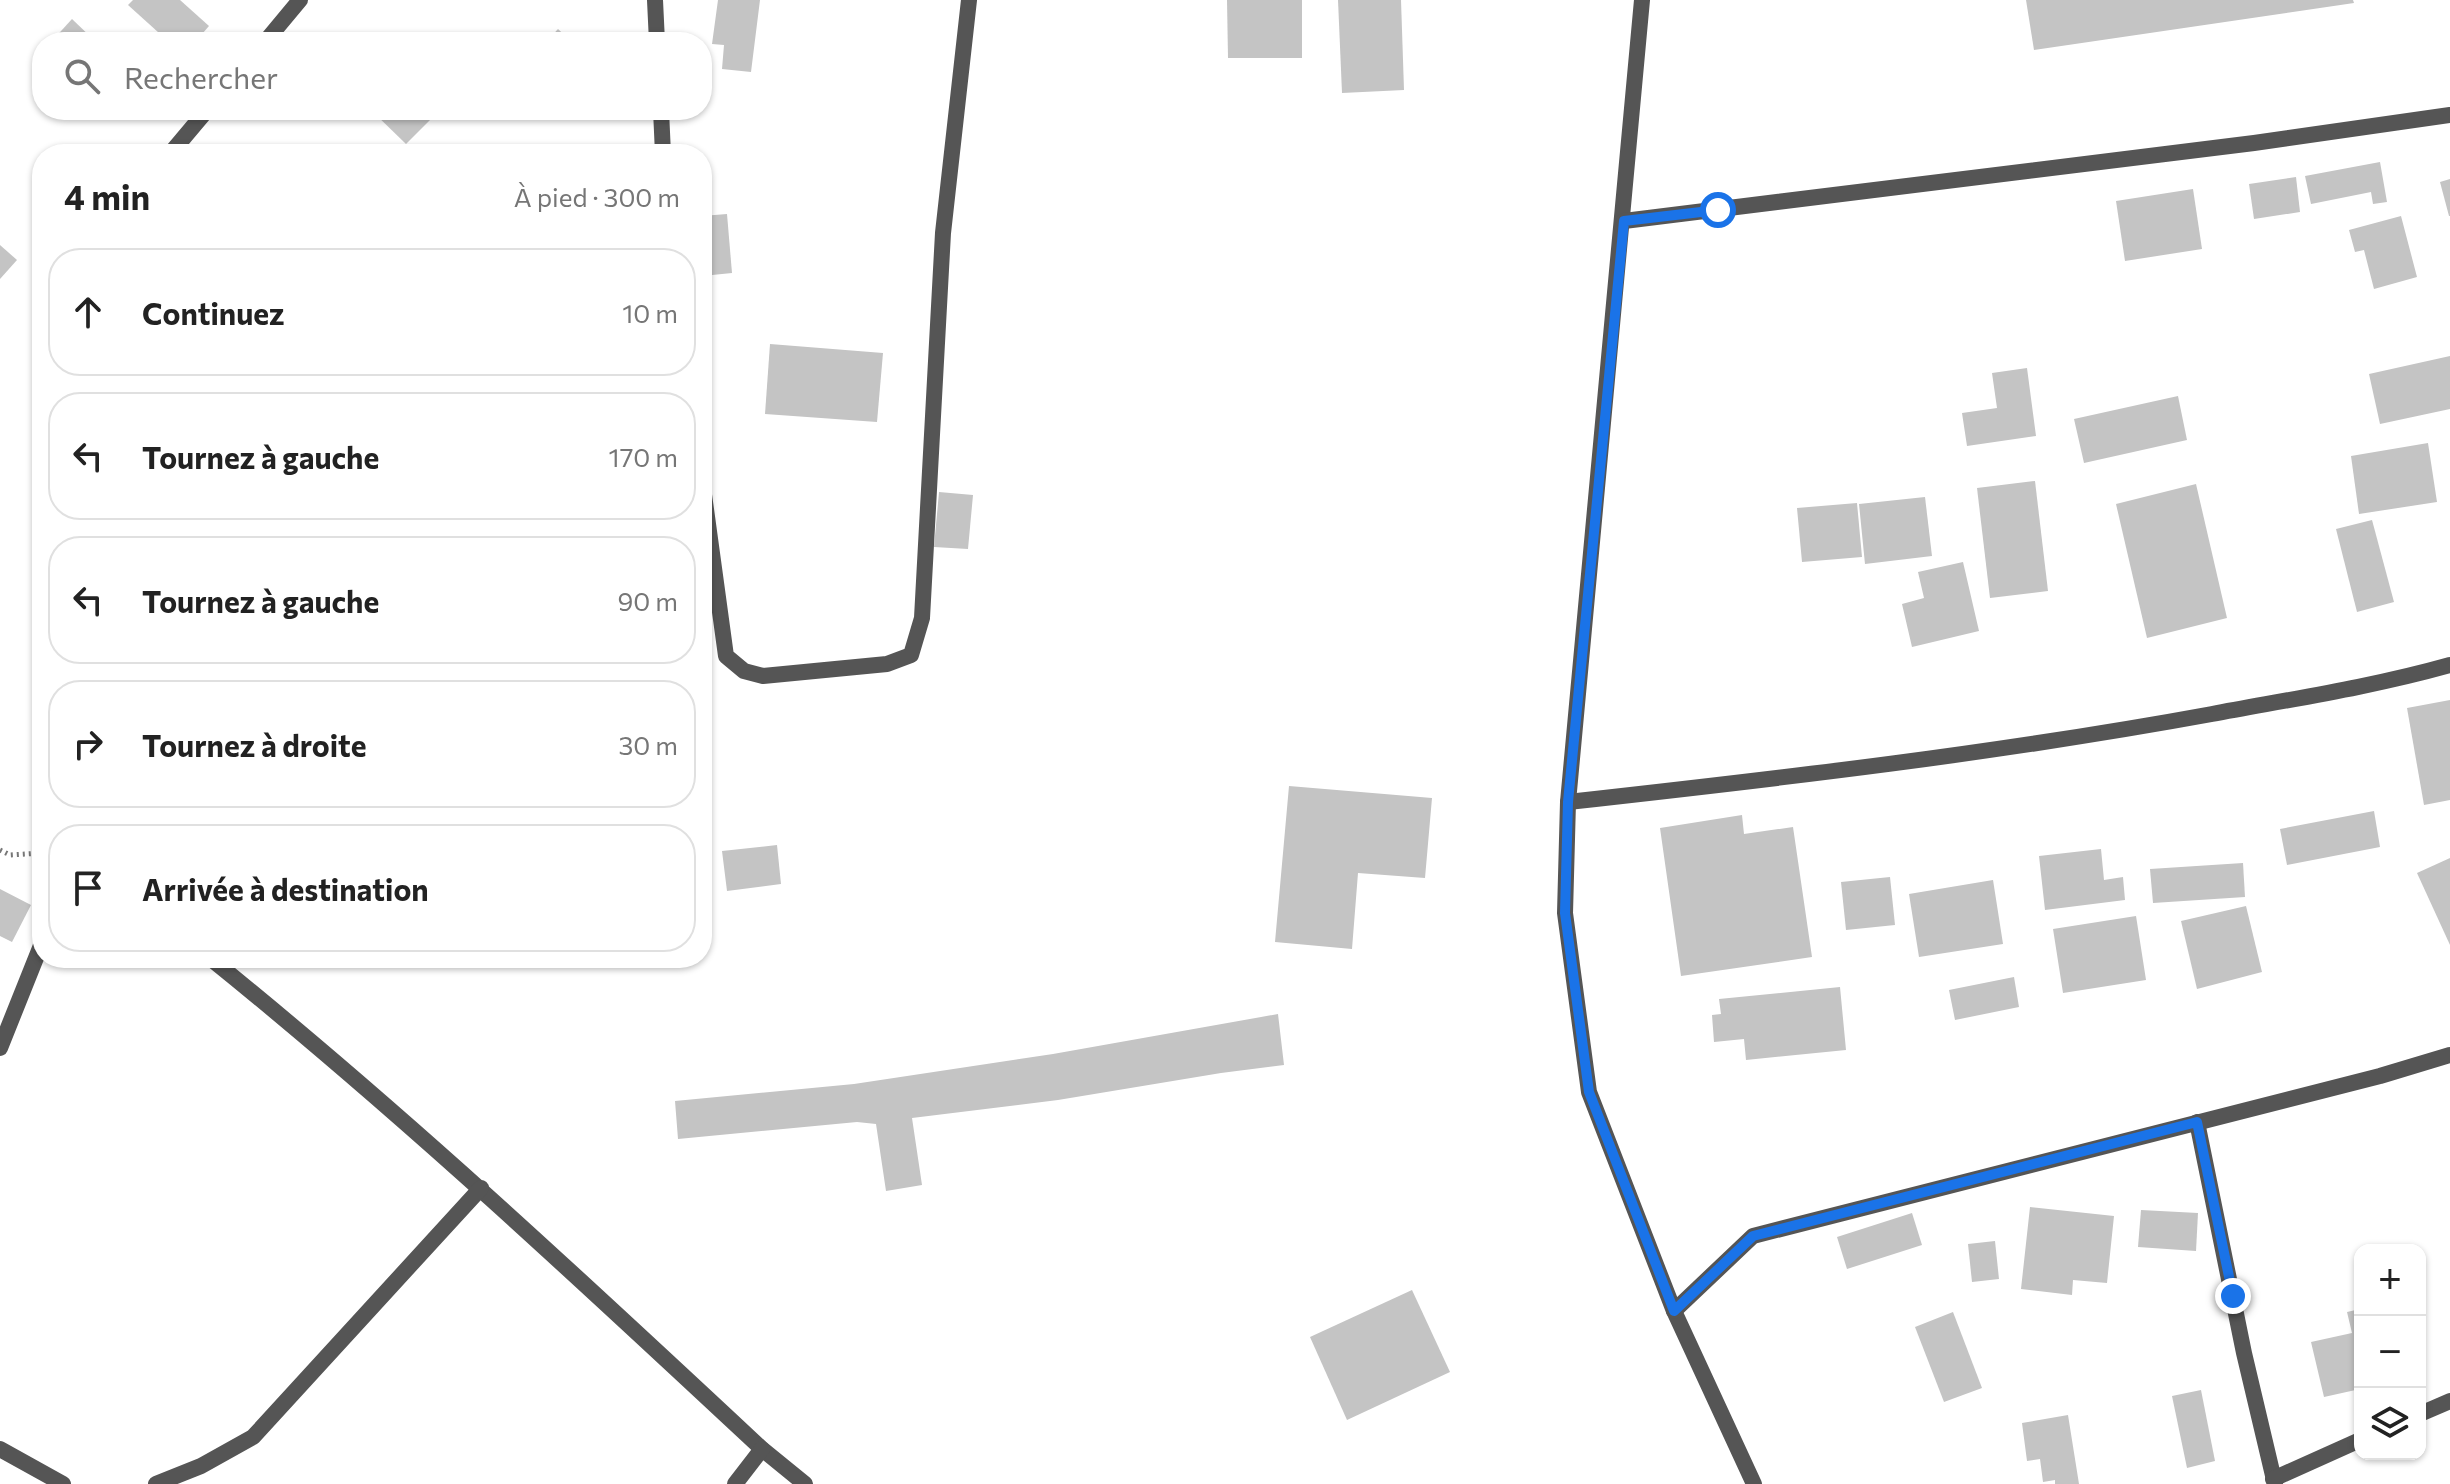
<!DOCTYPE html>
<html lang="fr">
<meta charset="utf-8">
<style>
body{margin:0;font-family:Commissioner,sans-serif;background:#f6f6f6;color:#222}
.controls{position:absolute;right:24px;bottom:24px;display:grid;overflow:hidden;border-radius:16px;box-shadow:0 2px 6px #0004}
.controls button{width:72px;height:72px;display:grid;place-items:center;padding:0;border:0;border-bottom:2px solid #e0e0e0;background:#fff;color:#222;font:40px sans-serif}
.stop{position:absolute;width:24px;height:24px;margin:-18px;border:6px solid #1a73e8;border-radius:50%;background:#fff}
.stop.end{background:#1a73e8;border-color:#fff;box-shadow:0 2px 8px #0008}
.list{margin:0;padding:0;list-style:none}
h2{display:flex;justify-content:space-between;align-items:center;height:104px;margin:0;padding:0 32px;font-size:34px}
h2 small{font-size:26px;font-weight:400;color:#767676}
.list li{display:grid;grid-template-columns:52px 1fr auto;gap:24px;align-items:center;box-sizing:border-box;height:128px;margin:0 16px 16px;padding:0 16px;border:2px solid #e0e0e0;border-radius:32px}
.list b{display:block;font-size:30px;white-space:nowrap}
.list em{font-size:26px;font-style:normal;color:#767676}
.icon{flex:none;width:44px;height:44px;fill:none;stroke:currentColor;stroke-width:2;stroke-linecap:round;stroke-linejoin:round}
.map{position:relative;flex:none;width:2450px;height:1484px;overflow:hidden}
.search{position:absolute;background:#fff;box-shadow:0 2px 6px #0004;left:32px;top:32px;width:680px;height:88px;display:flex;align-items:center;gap:20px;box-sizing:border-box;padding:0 28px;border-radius:32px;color:#767676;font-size:30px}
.panel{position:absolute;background:#fff;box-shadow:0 2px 6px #0004;left:32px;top:144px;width:680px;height:824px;border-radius:32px}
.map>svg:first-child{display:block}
.building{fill:#c4c4c4}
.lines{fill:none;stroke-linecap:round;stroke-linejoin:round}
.path{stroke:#777;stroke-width:5;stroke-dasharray:2 4;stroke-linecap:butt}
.minor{stroke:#555;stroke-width:16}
.route{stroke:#1a73e8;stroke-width:10}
</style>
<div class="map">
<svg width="2450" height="1484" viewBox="0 0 2450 1484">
<rect width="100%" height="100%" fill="#fff"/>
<g class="building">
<polygon points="133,0 180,0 209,26 195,42 169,42 128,5"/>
<polygon points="718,0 760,0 751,72 722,69 724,45 712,44"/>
<polygon points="1227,0 1302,0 1302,58 1228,58"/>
<polygon points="1338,0 1401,0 1404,90 1342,93"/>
<polygon points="2026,0 2353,0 2354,3 2034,50"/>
<polygon points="72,19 96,42 51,42"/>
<polygon points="558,29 572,42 546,42"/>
<polygon points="371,110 421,110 431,119 406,144"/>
<polygon points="2380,162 2387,202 2373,204 2371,192 2311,204 2305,176"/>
<polygon points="2296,177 2300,212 2254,219 2249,184"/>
<polygon points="2450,179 2450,216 2449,216 2440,182"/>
<polygon points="2193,189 2202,249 2125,261 2116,201"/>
<polygon points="727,214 732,273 702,276 702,216"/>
<polygon points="2401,216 2417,277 2374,289 2364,250 2355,252 2349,230"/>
<polygon points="0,245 17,260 0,279"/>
<polygon points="770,344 883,353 877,422 765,414"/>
<polygon points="2450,356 2450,409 2380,424 2369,374"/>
<polygon points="2027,368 2036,436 1967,446 1962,413 1997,408 1992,373"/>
<polygon points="2178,396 2187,440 2084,463 2074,419"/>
<polygon points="2428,443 2437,502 2359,514 2351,456"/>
<polygon points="2035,481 2048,591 1990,598 1977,488"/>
<polygon points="2196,484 2227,618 2147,638 2116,504"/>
<polygon points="939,492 973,495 968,549 934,547"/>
<polygon points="1925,497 1932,556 1865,564 1859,504"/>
<polygon points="1857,503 1862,557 1802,562 1797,508"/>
<polygon points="2372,520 2394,602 2357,612 2336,529"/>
<polygon points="1963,562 1979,631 1912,647 1902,604 1924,598 1918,572"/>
<polygon points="2450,700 2450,800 2424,805 2407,708"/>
<polygon points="1289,786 1432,798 1425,878 1358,873 1352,949 1275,942"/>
<polygon points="2374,811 2380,847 2287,865 2280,829"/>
<polygon points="1742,815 1744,834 1793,827 1812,957 1681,976 1660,828"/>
<polygon points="777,845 781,884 727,891 722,851"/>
<polygon points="2101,849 2104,880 2123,877 2125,900 2045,910 2039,856"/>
<polygon points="2450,858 2450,945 2417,873"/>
<polygon points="2243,863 2245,897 2153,903 2150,869"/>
<polygon points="1890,877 1895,925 1846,930 1841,882"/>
<polygon points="1993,880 2003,944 1919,957 1909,894"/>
<polygon points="0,889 31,905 12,942 0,936"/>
<polygon points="2246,906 2262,972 2197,989 2181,921"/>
<polygon points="2136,916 2146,980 2063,993 2053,929"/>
<polygon points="2014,977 2019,1007 1955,1020 1949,990"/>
<polygon points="1840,987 1846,1050 1746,1060 1744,1039 1714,1042 1712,1015 1721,1014 1719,999"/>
<polygon points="1278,1014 1284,1065 1221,1073 1058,1100 912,1118 922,1185 886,1191 876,1124 857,1122 678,1139 675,1101 854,1084 1053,1054"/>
<polygon points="2030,1207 2114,1216 2107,1283 2073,1280 2072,1295 2021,1289"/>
<polygon points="2141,1210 2198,1213 2196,1251 2138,1247"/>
<polygon points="1912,1213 1922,1245 1847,1269 1837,1237"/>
<polygon points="1995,1241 1999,1279 1972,1282 1968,1244"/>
<polygon points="1412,1290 1450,1372 1347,1420 1310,1337"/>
<polygon points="2360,1309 2360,1389 2324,1397 2311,1342 2352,1333 2347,1312"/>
<polygon points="1953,1312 1982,1388 1944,1402 1915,1327"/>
<polygon points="2201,1390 2215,1461 2187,1468 2172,1396"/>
<polygon points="2068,1415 2079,1484 2055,1484 2055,1480 2043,1482 2040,1459 2027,1461 2022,1423"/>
</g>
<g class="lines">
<polyline class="path" points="0,850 10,855 42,853"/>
<g class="minor">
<polyline points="655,0 657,42"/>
<polyline points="1642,0 1568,802 1565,913 1589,1092 1674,1311 1754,1484"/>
<polyline points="265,42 300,0"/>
<polyline points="661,110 663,154"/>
<polyline points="170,154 207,110"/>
<polyline points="1624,221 2254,143 2450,115"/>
<polyline points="702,480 726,656 744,671 763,676 887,664 911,655 922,618 943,233 969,0"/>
<path d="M1568 802C1784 778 1999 753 2212 714 2292 699 2372 687 2450 665"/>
<path d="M210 958C402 1113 582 1281 762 1449L805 1484"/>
<polyline points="0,1048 42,943"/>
<polyline points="2197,1122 2244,1353 2275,1484"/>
<polyline points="1674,1311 1753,1236 2380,1076 2450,1055"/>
<polyline points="2420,1414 2450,1401"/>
<polyline points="0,1449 63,1484"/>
<polyline points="2273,1479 2360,1440"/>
<polyline points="156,1484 201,1466 253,1437 481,1188"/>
<polyline points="735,1484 762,1449"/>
</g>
</g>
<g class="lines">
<polyline class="route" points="1718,210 1624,221 1568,802 1565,913 1589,1092 1674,1311 1753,1236 2197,1122 2233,1296"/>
</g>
</svg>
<div class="controls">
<button>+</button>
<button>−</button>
<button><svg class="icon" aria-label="layers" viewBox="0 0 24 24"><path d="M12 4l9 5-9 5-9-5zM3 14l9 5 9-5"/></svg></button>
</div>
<div class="stop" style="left:1718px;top:210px"></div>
<div class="stop end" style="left:2233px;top:1296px"></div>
<div class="search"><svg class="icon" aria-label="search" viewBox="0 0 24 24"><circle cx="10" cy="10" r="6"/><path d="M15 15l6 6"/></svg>Rechercher</div>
<section class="panel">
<h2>4 min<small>À pied · 300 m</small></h2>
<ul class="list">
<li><svg class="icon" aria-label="ahead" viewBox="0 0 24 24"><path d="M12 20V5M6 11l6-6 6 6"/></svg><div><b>Continuez</b></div><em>10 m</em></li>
<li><svg class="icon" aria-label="left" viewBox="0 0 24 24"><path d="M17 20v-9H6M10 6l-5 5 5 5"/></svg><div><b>Tournez à gauche</b></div><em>170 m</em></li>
<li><svg class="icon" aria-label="left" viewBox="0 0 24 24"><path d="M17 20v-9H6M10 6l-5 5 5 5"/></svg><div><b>Tournez à gauche</b></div><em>90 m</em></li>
<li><svg class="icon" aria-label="right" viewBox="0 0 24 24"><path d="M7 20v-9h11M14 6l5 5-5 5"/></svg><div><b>Tournez à droite</b></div><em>30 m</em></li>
<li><svg class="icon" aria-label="arrive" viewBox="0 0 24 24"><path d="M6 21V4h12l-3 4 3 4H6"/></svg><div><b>Arrivée à destination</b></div></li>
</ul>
</section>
</div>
